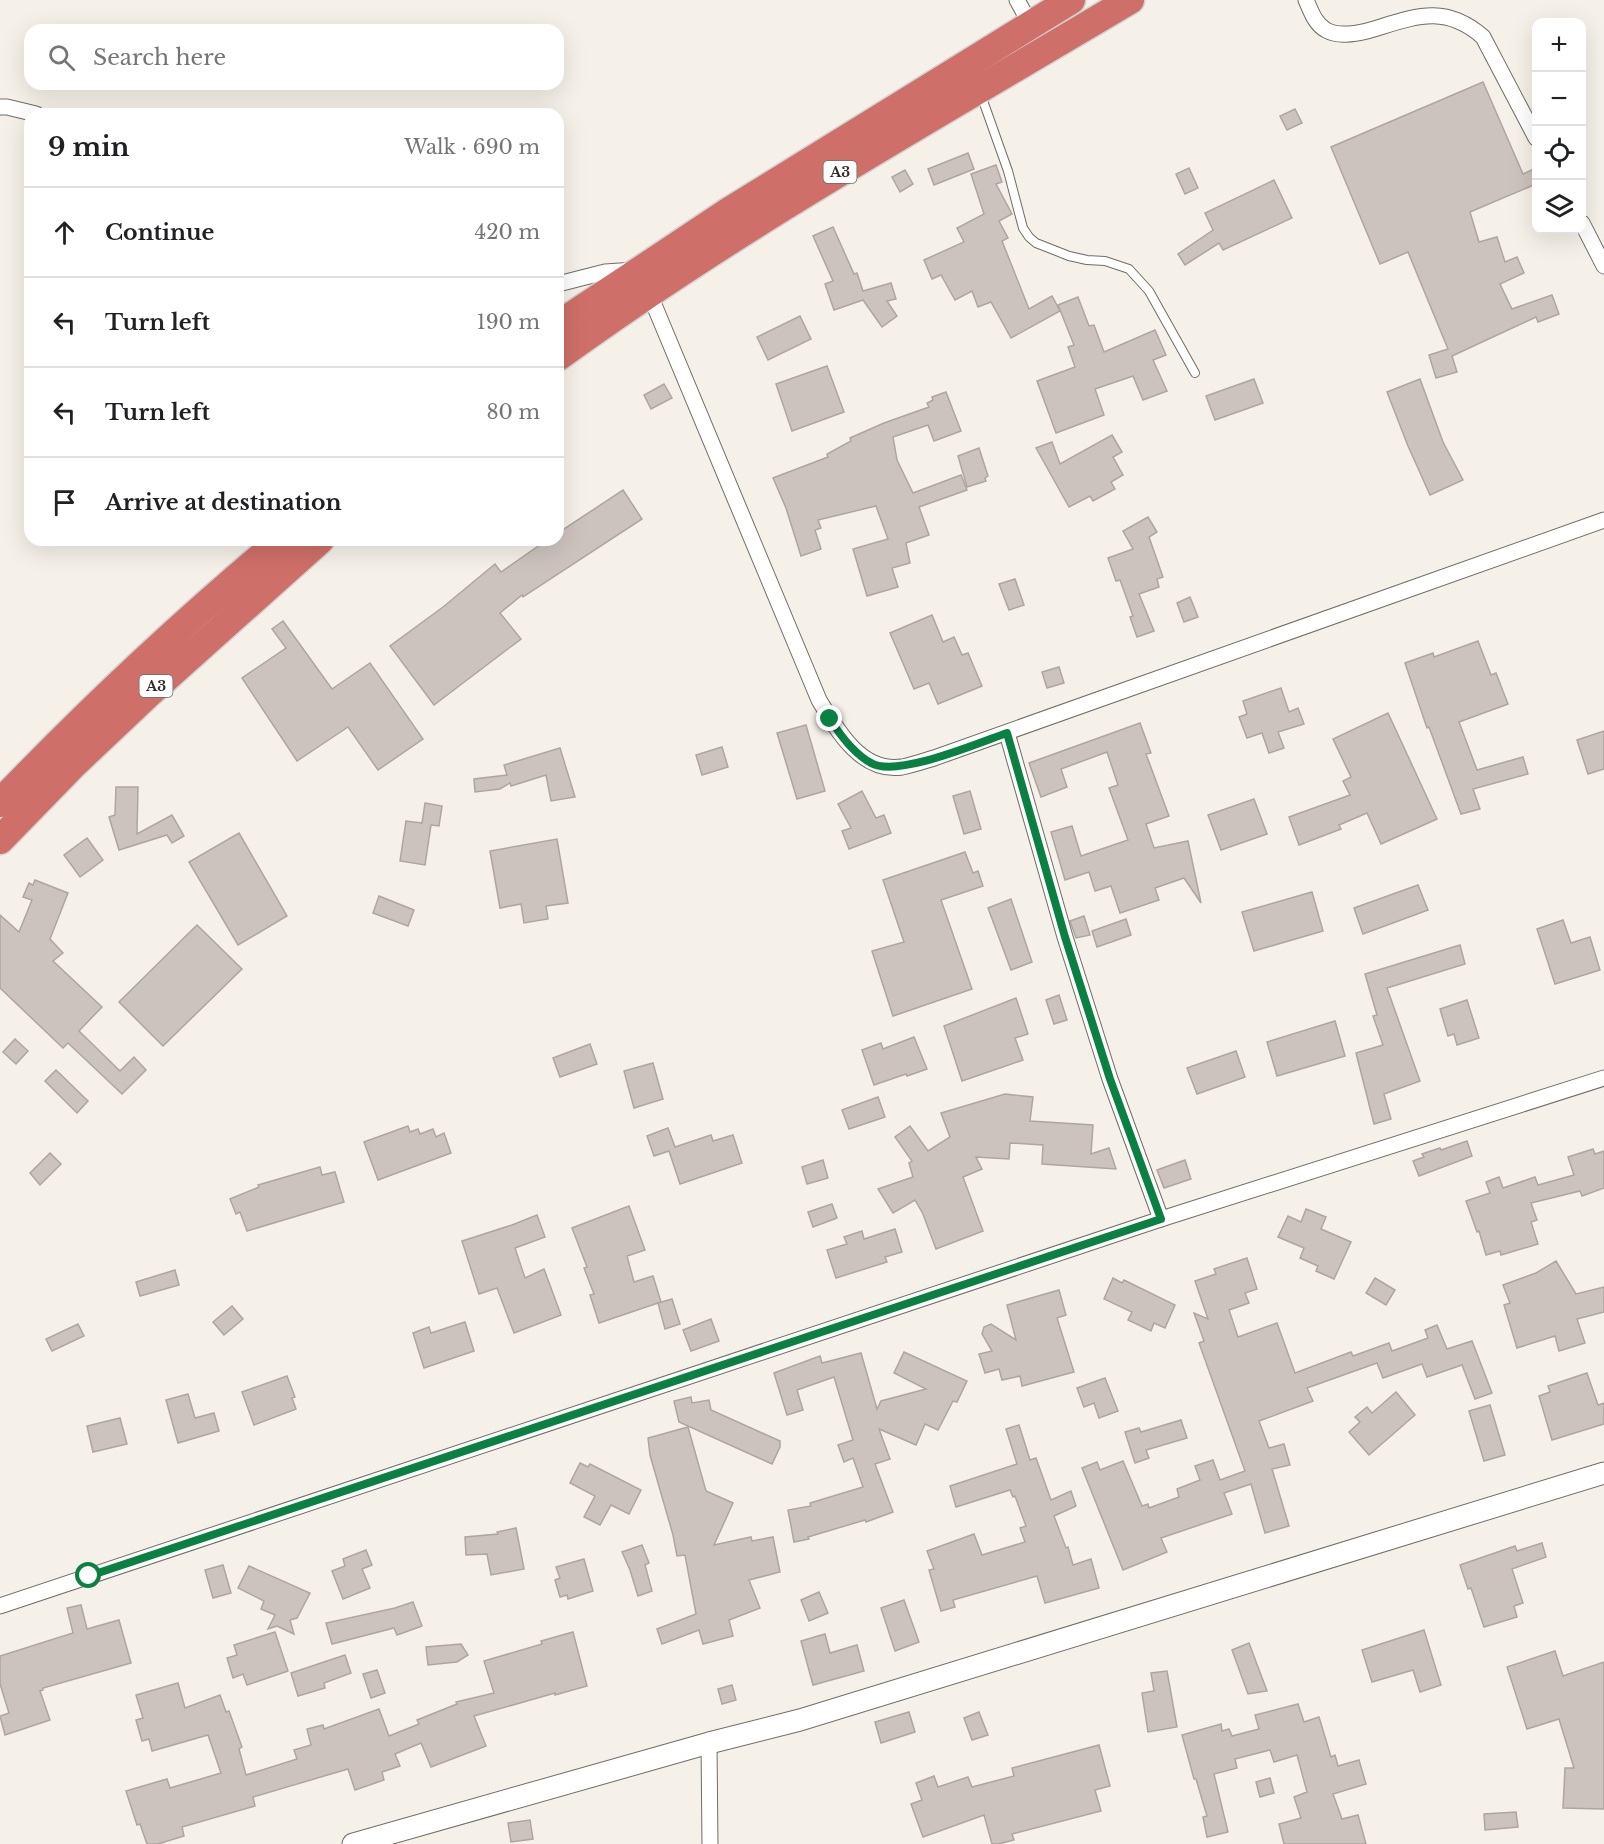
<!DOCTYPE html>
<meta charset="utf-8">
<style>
body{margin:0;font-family:"Libre Baskerville",serif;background:#f6f6f6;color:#202124}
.controls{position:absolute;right:18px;top:18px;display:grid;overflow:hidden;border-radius:12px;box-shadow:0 6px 24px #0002}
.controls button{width:54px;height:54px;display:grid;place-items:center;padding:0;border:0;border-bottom:2px solid #e0e0e0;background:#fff;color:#202124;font:30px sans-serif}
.stop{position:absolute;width:18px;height:18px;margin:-14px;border:4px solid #0b8043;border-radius:50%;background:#fff}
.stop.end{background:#0b8043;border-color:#fff;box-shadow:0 2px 6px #0008}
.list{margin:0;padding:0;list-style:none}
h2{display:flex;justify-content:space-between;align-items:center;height:78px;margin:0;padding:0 24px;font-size:26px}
h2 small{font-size:20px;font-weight:400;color:#757577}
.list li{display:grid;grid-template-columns:39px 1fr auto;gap:18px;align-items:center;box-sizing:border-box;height:90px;padding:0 24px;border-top:2px solid #e0e0e0}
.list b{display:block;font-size:22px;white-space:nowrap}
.list em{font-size:20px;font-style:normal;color:#757577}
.icon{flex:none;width:33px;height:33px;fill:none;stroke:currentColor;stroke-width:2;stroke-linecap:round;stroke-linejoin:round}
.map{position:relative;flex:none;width:1604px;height:1844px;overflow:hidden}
.search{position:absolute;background:#fff;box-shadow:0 6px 24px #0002;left:24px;top:24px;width:540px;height:66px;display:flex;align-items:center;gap:15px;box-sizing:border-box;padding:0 21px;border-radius:18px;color:#757577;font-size:22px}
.panel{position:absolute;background:#fff;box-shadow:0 6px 24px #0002;left:24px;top:108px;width:540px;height:438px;border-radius:18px}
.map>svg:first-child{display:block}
.building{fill:#cdc3be;stroke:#afa5a0;stroke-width:1.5}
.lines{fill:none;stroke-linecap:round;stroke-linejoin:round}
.lane-casing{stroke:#706d64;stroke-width:10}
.street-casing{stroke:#706d64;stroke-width:17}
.secondary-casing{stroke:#706d64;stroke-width:23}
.highway-casing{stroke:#d1d1d0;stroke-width:31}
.lane{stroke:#fff;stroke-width:8}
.street{stroke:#fff;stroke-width:15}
.secondary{stroke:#fff;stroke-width:21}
.highway{stroke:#cf6f69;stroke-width:28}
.route{stroke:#0b8043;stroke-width:8}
.labels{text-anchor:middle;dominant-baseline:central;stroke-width:4.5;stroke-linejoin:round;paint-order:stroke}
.shield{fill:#fff;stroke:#6d6b69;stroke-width:1.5}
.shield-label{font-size:14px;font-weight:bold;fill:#2e2c29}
</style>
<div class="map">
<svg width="1604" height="1844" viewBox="0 0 1604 1844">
<rect width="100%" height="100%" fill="#f5f1e8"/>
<g class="building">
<polygon points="1483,82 1523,174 1536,168 1536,184 1470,212 1479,242 1497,237 1505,262 1517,257 1524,273 1500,284 1512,309 1552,295 1559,314 1538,322 1536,317 1452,356 1457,372 1436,378 1429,355 1448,349 1408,252 1380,264 1331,147"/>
<polygon points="1295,109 1302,123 1287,130 1280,116"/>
<polygon points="968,153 974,169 934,185 928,169"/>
<polygon points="996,165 1002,182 996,184 1012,214 999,221 1008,238 1002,241 1029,309 1052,296 1060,311 1011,338 991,302 978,307 972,291 955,300 941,275 932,279 924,260 964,242 957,228 984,214 971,174"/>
<polygon points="1189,168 1198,188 1185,194 1176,174"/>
<polygon points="905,170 913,184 900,192 892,177"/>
<polygon points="1274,180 1292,218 1223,250 1219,243 1185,265 1178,254 1213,230 1205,213"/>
<polygon points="833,227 854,274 857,273 863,291 891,283 896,299 887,301 897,316 882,327 863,300 834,310 825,284 833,281 813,236"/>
<polygon points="1078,297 1089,326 1094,325 1104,352 1155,330 1166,355 1153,360 1167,391 1143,400 1133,376 1095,389 1104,415 1056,433 1037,381 1075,367 1068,347 1074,345 1058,305"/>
<polygon points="800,316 811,339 768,360 757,337"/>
<polygon points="827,366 844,412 792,431 776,384"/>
<polygon points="1254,379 1263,403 1215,420 1206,396"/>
<polygon points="1420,379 1443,442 1463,480 1430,495 1408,446 1387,392"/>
<polygon points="664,384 672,398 651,409 644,395"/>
<polygon points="946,392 961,431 934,441 928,425 893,437 897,460 913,493 961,475 967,490 919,507 929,535 906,543 910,563 892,568 898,587 867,596 853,549 888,539 876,506 818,520 821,528 815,530 821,549 801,556 786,508 773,478 828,457 827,454 851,441 850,438 884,423 929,407 927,403 933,400 932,397"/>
<polygon points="1112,435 1122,452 1113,457 1123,475 1111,482 1115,489 1093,501 1090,496 1069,507 1036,448 1052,442 1060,464"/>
<polygon points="979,448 988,476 985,478 986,481 967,487 958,456"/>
<polygon points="623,490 642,519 523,597 522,595 500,613 521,639 434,705 390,646 443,607 495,564 501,572 547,540 558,540 558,533"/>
<polygon points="1148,517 1157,532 1149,537 1163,577 1157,579 1159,587 1139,594 1154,631 1137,637 1130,617 1133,616 1120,580 1116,581 1108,558 1133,549 1123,531"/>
<polygon points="1015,579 1024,605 1009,610 999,584"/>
<polygon points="1190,597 1198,617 1184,622 1177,603"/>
<polygon points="932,615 943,642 954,637 962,655 968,653 982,686 938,704 929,683 914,689 890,633"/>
<polygon points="283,621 332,689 370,663 423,739 378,770 348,727 297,761 242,678 286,648 272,629"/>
<polygon points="1478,641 1491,675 1496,673 1508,704 1459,722 1477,770 1523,757 1528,774 1473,789 1480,809 1461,814 1429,727 1427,728 1405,663 1433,653 1434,657"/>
<polygon points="1059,667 1064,683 1047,688 1042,672"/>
<polygon points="1281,688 1289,712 1298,708 1304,724 1278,732 1284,748 1269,753 1262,733 1247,738 1239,717 1247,714 1243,701"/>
<polygon points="1388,713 1437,819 1381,844 1367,813 1339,825 1341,829 1299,845 1289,817 1350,795 1343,781 1351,777 1333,739"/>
<polygon points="1140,723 1151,753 1146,754 1169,816 1146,824 1154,848 1188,841 1201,903 1184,878 1155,888 1159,900 1120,913 1111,886 1095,891 1089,872 1065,880 1051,832 1072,826 1081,856 1128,840 1109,788 1118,785 1107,752 1061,769 1067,787 1041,797 1029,763"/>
<polygon points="806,725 825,791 797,799 777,733"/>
<polygon points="1604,731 1604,769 1588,774 1577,740"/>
<polygon points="722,747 728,767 702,775 696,755"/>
<polygon points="560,748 575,797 551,801 546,775 511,786 510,783 500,789 475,792 474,779 507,775 504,765"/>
<polygon points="116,787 138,787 137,834 172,815 184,836 172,843 167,835 119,850 109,817 115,815"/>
<polygon points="862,791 876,818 884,815 891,833 849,849 842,831 851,828 838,804"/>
<polygon points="970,791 981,829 964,834 953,796"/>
<polygon points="1254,799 1267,834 1221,850 1208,815"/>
<polygon points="425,803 442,806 439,826 431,825 425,865 400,861 406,821 422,823"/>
<polygon points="239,833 287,916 238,945 189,862"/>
<polygon points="87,838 103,860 80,877 64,855"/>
<polygon points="557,839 568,903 546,906 548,919 524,923 521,904 500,908 490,851"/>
<polygon points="965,852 973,873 978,871 983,886 941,900 972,989 893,1016 872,951 904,942 883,880"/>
<polygon points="35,880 68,893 50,939 63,953 53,961 102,1007 79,1031 120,1071 134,1057 146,1070 122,1094 68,1043 63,1048 0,988 0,915 19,932 32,900 23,897 29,883 33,885"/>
<polygon points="1418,885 1428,910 1363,934 1354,908"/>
<polygon points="1312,892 1323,931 1254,951 1242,912"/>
<polygon points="379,896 414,910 408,926 373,913"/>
<polygon points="1011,899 1032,962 1011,970 988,908"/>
<polygon points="1084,916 1090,935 1076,938 1070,921"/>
<polygon points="1126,919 1131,935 1097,947 1092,931"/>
<polygon points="1563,920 1571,943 1590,937 1600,970 1555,984 1537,929"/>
<polygon points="197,925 242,969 163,1046 119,1002"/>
<polygon points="1460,945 1465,964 1387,988 1420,1081 1384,1094 1391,1119 1374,1124 1356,1053 1383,1045 1373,1016 1377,1015 1365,974"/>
<polygon points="1059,995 1067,1020 1054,1024 1046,1000"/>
<polygon points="1016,998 1028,1034 1015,1038 1023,1060 962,1081 944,1026"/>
<polygon points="1467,1000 1479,1038 1457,1045 1454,1034 1448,1036 1440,1009"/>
<polygon points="1335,1021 1345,1056 1277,1076 1267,1042"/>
<polygon points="914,1037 927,1069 907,1076 906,1074 874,1085 862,1050 881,1043 883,1049"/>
<polygon points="15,1039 28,1051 16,1064 3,1052"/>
<polygon points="590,1044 597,1064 560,1077 553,1058"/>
<polygon points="1236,1051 1245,1077 1197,1094 1187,1068"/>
<polygon points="653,1063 663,1099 634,1108 624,1071"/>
<polygon points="56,1070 88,1101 77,1113 45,1081"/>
<polygon points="1005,1094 1033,1097 1030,1121 1093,1125 1091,1154 1109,1148 1116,1169 1042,1164 1043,1145 1010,1143 1009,1159 976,1157 982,1169 963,1177 983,1231 936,1249 923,1214 915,1200 893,1213 878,1189 913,1177 909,1163 912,1161 895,1137 910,1126 928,1151 950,1137 941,1113"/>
<polygon points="878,1097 885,1117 849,1129 842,1110"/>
<polygon points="408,1126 410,1132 418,1129 420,1134 433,1129 436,1137 444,1133 451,1153 378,1180 364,1142"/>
<polygon points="668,1128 675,1147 711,1135 713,1141 733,1135 742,1163 680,1184 669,1151 654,1156 647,1136"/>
<polygon points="1467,1141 1472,1156 1419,1176 1413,1161 1424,1157 1422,1154 1440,1148 1441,1150"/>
<polygon points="1593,1149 1595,1154 1604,1151 1604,1188 1582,1196 1580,1191 1531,1203 1537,1220 1531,1222 1538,1244 1501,1255 1500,1251 1486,1255 1479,1231 1477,1232 1466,1201 1490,1193 1486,1182 1499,1177 1503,1188 1535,1177 1538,1185 1574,1175 1568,1157"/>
<polygon points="50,1153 61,1164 40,1185 30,1173"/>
<polygon points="823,1160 828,1178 807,1184 802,1167"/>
<polygon points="1185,1160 1191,1179 1164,1188 1157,1170"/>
<polygon points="320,1167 322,1175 335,1172 344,1202 247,1231 240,1212 236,1214 230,1199 259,1187 258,1185"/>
<polygon points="832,1204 837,1218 813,1227 808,1212"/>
<polygon points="629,1206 645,1250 627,1256 634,1282 653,1276 661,1302 599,1323 590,1295 594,1294 584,1268 587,1267 572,1228"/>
<polygon points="1306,1209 1326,1217 1321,1229 1351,1242 1334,1279 1316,1271 1318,1266 1300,1258 1304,1248 1278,1237 1288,1216 1301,1222"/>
<polygon points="537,1215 545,1237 515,1248 525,1278 544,1269 561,1315 514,1333 497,1288 479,1294 462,1241 512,1225"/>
<polygon points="895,1229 902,1252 885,1257 887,1262 836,1278 827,1250 847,1244 844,1237 862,1231 864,1239"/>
<polygon points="1247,1258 1257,1289 1245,1293 1249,1303 1229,1310 1238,1337 1277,1323 1295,1373 1351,1352 1353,1356 1389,1343 1392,1351 1428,1338 1425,1330 1437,1325 1447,1349 1472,1341 1492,1393 1475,1399 1462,1365 1427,1377 1422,1364 1383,1378 1377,1363 1307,1388 1313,1401 1259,1421 1269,1448 1284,1444 1290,1465 1272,1469 1289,1526 1265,1533 1251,1484 1224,1493 1232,1514 1161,1538 1167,1552 1123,1570 1082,1468 1097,1462 1100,1470 1123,1461 1142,1506 1148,1504 1149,1508 1179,1497 1177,1489 1200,1480 1195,1466 1213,1460 1220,1480 1245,1471 1199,1343 1204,1341 1194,1313 1208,1319 1195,1281 1216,1274 1214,1269"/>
<polygon points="1556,1261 1576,1294 1604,1287 1604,1312 1577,1319 1585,1343 1559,1351 1555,1336 1517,1348 1504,1305 1510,1303 1503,1285 1536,1273"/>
<polygon points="175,1270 179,1285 140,1296 136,1282"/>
<polygon points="1113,1278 1122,1283 1124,1280 1175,1305 1165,1328 1154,1323 1151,1331 1128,1320 1132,1312 1104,1299"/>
<polygon points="1375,1278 1395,1290 1386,1305 1366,1293"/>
<polygon points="1059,1290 1066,1315 1057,1318 1074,1372 1022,1386 1020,1376 1002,1380 999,1369 985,1373 979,1354 992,1351 982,1334 984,1327 991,1324 1016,1340 1007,1305"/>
<polygon points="672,1299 680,1324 665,1329 658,1303"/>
<polygon points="232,1306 243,1319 224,1335 213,1322"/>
<polygon points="711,1319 719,1341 691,1351 683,1330"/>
<polygon points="465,1322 474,1351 424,1368 413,1333 429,1327 431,1333"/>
<polygon points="78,1324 84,1336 52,1351 46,1339"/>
<polygon points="904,1352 967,1381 957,1402 953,1401 938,1430 925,1424 916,1445 879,1429 890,1459 875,1464 893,1512 866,1522 865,1520 808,1537 809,1539 794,1542 788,1510 811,1506 810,1503 863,1487 853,1458 844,1462 838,1445 853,1440 834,1377 797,1390 803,1410 787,1415 774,1373 820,1356 822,1363 861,1353 877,1409 881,1401 926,1389 894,1373"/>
<polygon points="1587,1373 1598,1405 1604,1403 1604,1424 1552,1440 1539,1396 1550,1392 1548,1386"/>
<polygon points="287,1376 295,1397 292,1398 296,1409 254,1425 242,1392"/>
<polygon points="1105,1378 1118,1411 1099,1418 1094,1403 1084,1407 1077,1388"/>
<polygon points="1396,1392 1415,1415 1369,1455 1349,1432 1360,1422 1355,1417 1367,1407 1372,1413"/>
<polygon points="188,1394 195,1418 214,1413 219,1431 178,1443 166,1400"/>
<polygon points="691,1397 692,1403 709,1400 711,1410 780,1441 780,1447 772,1464 679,1422 674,1401"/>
<polygon points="1490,1405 1505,1455 1484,1461 1469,1411"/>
<polygon points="120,1418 127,1444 93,1452 87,1426"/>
<polygon points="1181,1420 1187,1438 1146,1450 1149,1458 1135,1463 1125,1432 1139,1428 1141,1432"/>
<polygon points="1019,1425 1030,1460 1036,1458 1051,1500 1071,1491 1076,1506 1054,1516 1066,1548 1068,1547 1073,1565 1091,1559 1099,1588 1045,1603 1037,1576 953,1600 955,1607 941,1611 929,1570 934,1569 927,1551 974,1534 982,1555 1025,1542 1020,1528 1026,1526 1015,1496 1013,1497 1010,1490 956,1507 950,1486 1017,1464 1006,1429"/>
<polygon points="688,1427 706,1491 733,1503 714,1545 751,1537 752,1541 773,1537 780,1572 749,1580 760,1608 729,1620 733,1636 703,1644 699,1630 662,1644 657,1629 696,1614 685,1555 677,1556 673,1535 650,1455 648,1438"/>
<polygon points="580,1463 588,1467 590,1464 641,1490 629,1514 611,1505 600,1525 584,1517 595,1496 570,1483"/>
<polygon points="516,1528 524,1569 491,1575 487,1554 466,1555 465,1537 498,1534 497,1532"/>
<polygon points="1542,1543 1546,1557 1512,1569 1523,1603 1514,1606 1517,1617 1484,1627 1471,1588 1468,1589 1460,1565 1515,1546 1517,1551"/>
<polygon points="642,1545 649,1563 645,1565 652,1591 638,1596 630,1570 622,1552"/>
<polygon points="366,1550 372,1565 362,1569 370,1588 343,1599 332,1571 345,1566 343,1559"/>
<polygon points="584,1559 593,1591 568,1599 567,1595 560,1597 555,1580 560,1578 556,1567"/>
<polygon points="223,1565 231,1593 213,1598 205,1570"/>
<polygon points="249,1566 310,1593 297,1618 290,1620 294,1634 277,1626 268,1629 275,1615 261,1609 264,1601 238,1588"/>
<polygon points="819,1592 828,1613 809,1621 801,1600"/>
<polygon points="904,1600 919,1642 895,1651 881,1608"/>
<polygon points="413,1602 422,1626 397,1635 394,1628 332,1644 326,1623 395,1608"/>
<polygon points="81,1605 87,1629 119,1620 131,1663 43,1688 43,1690 40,1691 50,1720 5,1735 0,1716 9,1713 0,1684 0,1656 73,1633 67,1608"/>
<polygon points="1424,1630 1441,1685 1420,1692 1413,1670 1372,1682 1362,1650"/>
<polygon points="275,1632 288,1671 247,1685 243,1674 233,1678 227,1658 237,1655 234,1645"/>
<polygon points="573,1632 587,1686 555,1695 555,1693 474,1716 486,1746 431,1767 421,1743 395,1754 400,1766 382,1772 384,1780 355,1790 348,1769 253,1797 255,1806 182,1827 184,1836 158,1844 147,1844 140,1824 137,1825 126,1791 167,1779 170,1788 221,1773 208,1735 152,1751 149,1739 142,1741 136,1720 143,1718 136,1695 178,1683 185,1708 220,1695 226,1712 229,1711 242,1747 239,1749 246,1775 297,1759 294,1750 311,1745 307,1729 323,1725 324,1729 379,1709 389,1736 419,1724 417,1720 457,1704 456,1702 494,1693 484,1661 542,1644 541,1641"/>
<polygon points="825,1634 830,1653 857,1645 864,1671 813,1685 801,1641"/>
<polygon points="1249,1643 1267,1691 1248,1694 1232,1650"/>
<polygon points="461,1644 468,1655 457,1662 428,1665 426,1647"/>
<polygon points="1555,1651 1563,1676 1604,1662 1604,1809 1563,1808 1565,1768 1574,1768 1559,1719 1527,1729 1507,1667"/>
<polygon points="345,1655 351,1673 324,1683 325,1688 298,1696 291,1673"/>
<polygon points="377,1670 385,1693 371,1698 363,1674"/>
<polygon points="1167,1671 1177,1727 1148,1732 1142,1693 1154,1691 1151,1673"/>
<polygon points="732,1685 736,1700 722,1704 718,1689"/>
<polygon points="1298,1704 1304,1722 1319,1717 1331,1757 1335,1755 1338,1766 1359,1760 1366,1784 1333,1794 1342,1819 1358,1815 1366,1844 1284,1844 1279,1824 1301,1818 1294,1797 1307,1792 1297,1755 1274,1762 1270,1750 1235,1759 1237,1768 1214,1774 1228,1832 1207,1837 1203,1817 1207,1816 1196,1779 1194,1779 1182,1735 1221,1724 1222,1731 1229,1729 1232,1736 1259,1729 1255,1715"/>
<polygon points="909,1712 915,1732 881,1743 875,1722"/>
<polygon points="979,1712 988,1735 972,1740 964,1718"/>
<polygon points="1099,1745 1110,1786 1095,1790 1101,1811 1012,1834 1014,1840 998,1844 992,1844 984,1815 923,1837 911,1804 922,1800 916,1783 934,1776 938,1787 968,1777 972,1787 1014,1776 1012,1768"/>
<polygon points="1270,1778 1274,1793 1260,1797 1256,1782"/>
<polygon points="1516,1812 1518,1827 1485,1830 1484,1814"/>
<polygon points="530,1820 533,1839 511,1842 508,1823"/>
</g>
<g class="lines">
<defs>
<polyline id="lane" points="981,95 1008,171 1023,228 1029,237 1036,243 1069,256 1087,260 1105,261 1129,269 1149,291 1195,373"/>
<g id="street">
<polyline points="1017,0 1033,29"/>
<path d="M1306 0C1311 11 1315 24 1326 30 1338 37 1354 34 1367 31 1412 18 1443 2 1483 37L1536 138"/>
<polyline points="0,107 7,107 36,114"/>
<polyline points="1582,223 1604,266"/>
<polyline points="558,284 605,272 635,270"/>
<path d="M647 288 819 700C837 730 861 773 902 767 913 765 924 761 934 758L1604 520"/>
<polyline points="1007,733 1065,937 1110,1079 1161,1219"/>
<polyline points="0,1606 1161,1219 1604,1078"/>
<polyline points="709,1743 710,1844"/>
</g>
<polyline id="secondary" points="353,1844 709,1743 800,1720 1604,1473"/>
<g id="highway">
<polyline points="558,325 728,212 1071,0"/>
<path d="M558 357C740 225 937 115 1130 0"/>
<path d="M0 803C89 710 183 622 281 540"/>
<polyline points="0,840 74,764 148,694 320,540"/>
</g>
</defs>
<use href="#lane" class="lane-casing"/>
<use href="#street" class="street-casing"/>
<use href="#secondary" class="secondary-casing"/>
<use href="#highway" class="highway-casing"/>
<use href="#lane" class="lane"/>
<use href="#street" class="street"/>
<use href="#secondary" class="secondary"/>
<use href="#highway" class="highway"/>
</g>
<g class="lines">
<path class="route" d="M89 1576 1161 1219 1110 1079 1065 937 1007 733C978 743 897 778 871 763 853 753 840 735 830 719"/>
</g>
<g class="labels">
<g class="shield">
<rect x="823.5" y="161" width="33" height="22" rx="4.5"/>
<rect x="139.5" y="675" width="33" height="22" rx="4.5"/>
</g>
<g class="shield-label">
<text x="840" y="172">A3</text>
<text x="156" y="686">A3</text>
</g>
</g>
</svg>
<div class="controls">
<button>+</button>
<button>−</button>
<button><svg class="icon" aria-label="locate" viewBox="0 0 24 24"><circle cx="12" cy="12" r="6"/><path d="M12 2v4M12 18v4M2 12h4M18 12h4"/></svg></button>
<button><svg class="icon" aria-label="layers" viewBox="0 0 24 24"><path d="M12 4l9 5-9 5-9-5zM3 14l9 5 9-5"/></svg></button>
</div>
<div class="stop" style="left:89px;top:1576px"></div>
<div class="stop end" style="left:830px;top:719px"></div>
<div class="search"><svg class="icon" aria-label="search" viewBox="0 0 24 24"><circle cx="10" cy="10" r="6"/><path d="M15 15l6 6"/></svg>Search here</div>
<section class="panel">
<h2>9 min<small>Walk · 690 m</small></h2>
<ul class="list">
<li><svg class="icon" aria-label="ahead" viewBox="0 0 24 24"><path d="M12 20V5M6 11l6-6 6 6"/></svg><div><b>Continue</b></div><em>420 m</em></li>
<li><svg class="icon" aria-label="left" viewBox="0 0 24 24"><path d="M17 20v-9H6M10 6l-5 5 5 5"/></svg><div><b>Turn left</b></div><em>190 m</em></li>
<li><svg class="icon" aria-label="left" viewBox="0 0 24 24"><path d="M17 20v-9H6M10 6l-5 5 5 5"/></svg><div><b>Turn left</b></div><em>80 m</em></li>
<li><svg class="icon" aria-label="arrive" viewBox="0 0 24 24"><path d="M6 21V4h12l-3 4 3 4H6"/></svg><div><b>Arrive at destination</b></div></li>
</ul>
</section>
</div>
